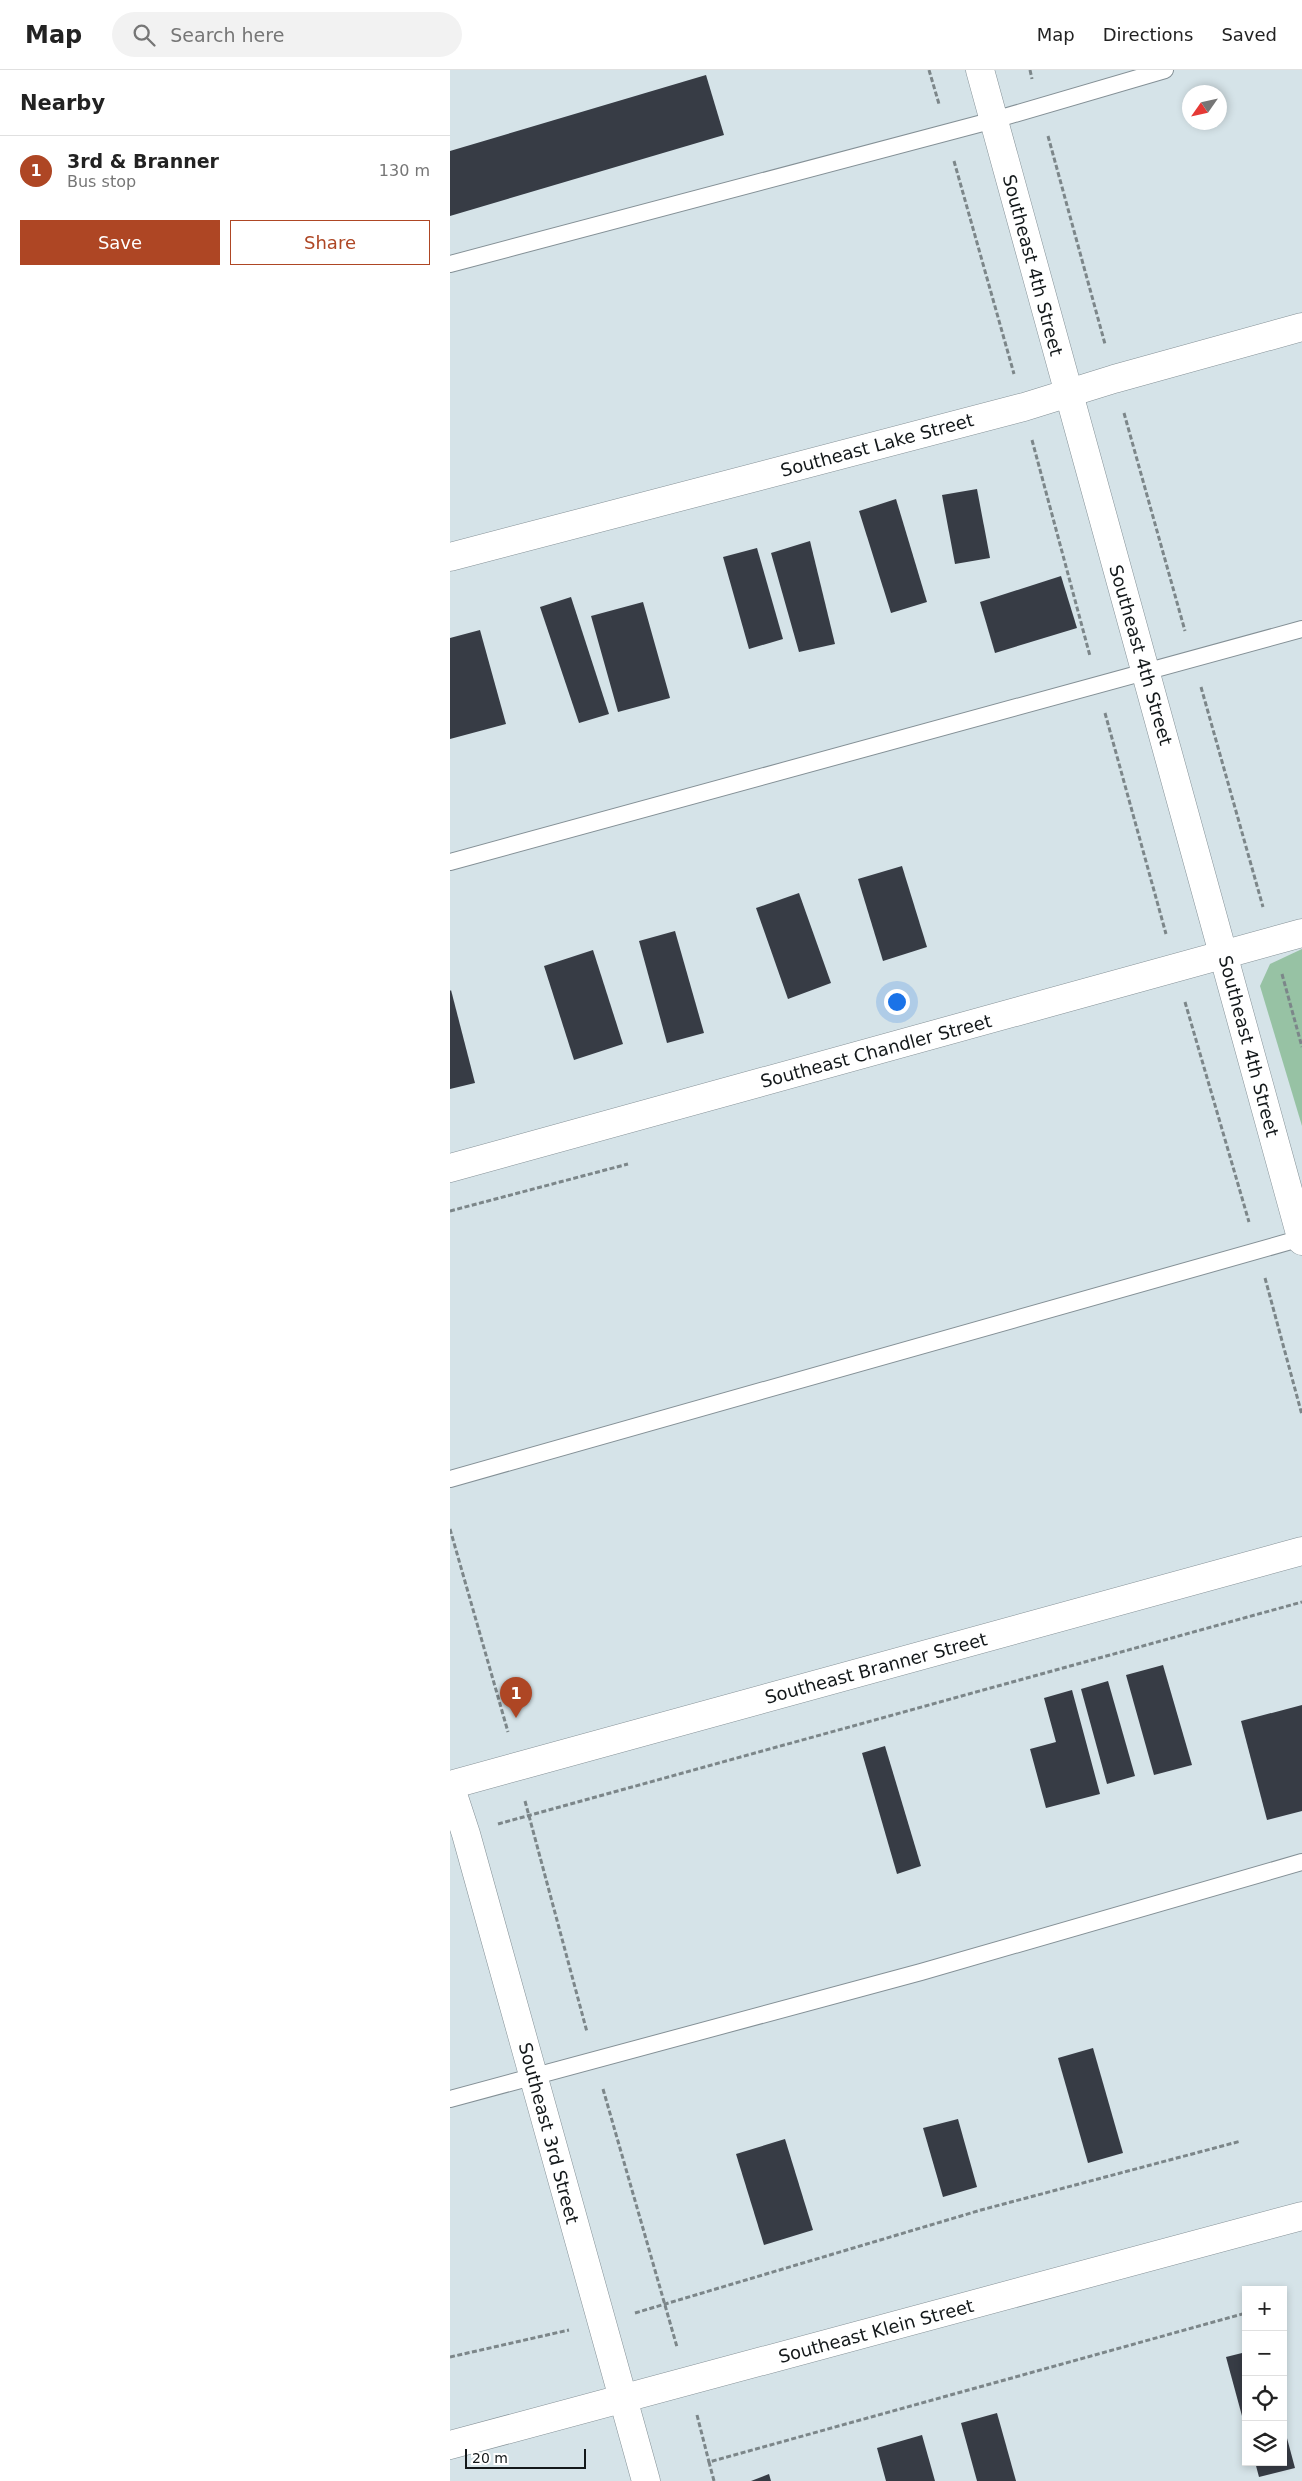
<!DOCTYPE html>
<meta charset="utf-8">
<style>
body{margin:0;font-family:"DejaVu Sans",sans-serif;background:#f2f2f2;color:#222}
.controls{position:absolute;right:15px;bottom:15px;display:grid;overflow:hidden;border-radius:0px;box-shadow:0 2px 8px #0003}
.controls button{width:45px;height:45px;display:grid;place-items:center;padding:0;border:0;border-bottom:1px solid #e0e0e0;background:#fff;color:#222;font:25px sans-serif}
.compass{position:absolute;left:732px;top:15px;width:45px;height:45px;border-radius:50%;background:#fff;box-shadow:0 2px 8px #0003;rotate:236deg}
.scale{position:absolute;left:15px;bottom:12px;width:121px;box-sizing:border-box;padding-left:5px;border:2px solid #13181a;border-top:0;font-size:14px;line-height:18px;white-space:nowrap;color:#13181a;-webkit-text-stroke:4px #fff;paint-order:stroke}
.you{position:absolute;left:446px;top:931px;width:18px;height:18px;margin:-12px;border:4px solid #fff;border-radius:50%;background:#1a73e8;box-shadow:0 0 0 8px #1a73e833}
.badge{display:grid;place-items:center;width:32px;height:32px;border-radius:50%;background:#ae4624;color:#fff;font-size:16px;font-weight:700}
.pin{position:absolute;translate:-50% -41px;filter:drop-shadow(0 1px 2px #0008)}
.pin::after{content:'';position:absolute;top:26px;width:18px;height:15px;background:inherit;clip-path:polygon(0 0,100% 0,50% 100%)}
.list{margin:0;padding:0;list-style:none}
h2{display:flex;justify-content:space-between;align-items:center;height:65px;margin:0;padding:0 20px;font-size:21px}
h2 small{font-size:16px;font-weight:400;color:#767676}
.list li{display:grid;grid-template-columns:32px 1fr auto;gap:15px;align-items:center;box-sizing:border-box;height:70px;padding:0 20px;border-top:1px solid #e0e0e0}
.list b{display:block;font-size:19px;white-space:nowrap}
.list p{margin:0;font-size:16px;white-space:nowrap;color:#767676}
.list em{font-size:16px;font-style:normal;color:#767676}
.actions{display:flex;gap:10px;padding:15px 20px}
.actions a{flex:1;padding:11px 0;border:1px solid #ae4624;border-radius:0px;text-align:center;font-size:18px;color:#ae4624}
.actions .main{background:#ae4624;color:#fff}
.icon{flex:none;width:28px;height:28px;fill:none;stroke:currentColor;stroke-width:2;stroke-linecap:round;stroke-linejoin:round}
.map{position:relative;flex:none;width:852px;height:2411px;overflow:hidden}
header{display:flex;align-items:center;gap:30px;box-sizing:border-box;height:70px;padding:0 25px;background:#fff;border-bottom:1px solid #e0e0e0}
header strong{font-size:24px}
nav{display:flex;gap:28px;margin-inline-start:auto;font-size:18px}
.search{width:350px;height:45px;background:#f2f2f2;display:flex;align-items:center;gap:12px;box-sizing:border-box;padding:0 18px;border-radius:28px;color:#767676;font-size:19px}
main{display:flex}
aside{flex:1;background:#fff}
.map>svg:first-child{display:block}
.green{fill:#97c2a4}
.building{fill:#373c45}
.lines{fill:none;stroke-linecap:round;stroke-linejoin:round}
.lane-casing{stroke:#849096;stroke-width:18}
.street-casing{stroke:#849096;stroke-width:29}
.secondary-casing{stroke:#849096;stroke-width:29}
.path{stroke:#7c8689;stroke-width:3;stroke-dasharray:5 2.5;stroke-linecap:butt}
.lane{stroke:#fff;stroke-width:16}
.street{stroke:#fff;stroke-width:28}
.secondary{stroke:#fff;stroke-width:28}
.labels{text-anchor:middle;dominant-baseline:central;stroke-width:5;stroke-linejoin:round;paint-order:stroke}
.street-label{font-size:18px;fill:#13181a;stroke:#fff}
</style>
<header>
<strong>Map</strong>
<div class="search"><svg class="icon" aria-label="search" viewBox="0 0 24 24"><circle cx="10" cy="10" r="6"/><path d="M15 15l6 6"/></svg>Search here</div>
<nav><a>Map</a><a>Directions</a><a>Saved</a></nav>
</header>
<main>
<aside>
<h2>Nearby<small></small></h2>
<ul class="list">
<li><span class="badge">1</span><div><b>3rd &amp; Branner</b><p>Bus stop</p></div><em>130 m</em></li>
</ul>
<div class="actions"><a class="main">Save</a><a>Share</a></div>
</aside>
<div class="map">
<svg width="852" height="2411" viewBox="0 0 852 2411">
<rect width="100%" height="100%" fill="#d5e3e8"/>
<polygon class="green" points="852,879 852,1056 810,916 820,894"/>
<g class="building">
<polygon points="256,5 274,65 0,146 0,81"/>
<polygon points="527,419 540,488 505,494 492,425"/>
<polygon points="446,429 477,532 441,543 409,441"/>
<polygon points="360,471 385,574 349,582 321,483"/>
<polygon points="307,478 333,569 299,579 273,487"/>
<polygon points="611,506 627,558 545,583 530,532"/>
<polygon points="121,527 159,644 129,653 90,537"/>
<polygon points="193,532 220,628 168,642 141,546"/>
<polygon points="30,560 56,654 0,669 0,568"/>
<polygon points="452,796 477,877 433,891 408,809"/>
<polygon points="349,823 381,913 338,929 306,838"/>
<polygon points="225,861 254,963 217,973 189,871"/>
<polygon points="143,880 173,974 124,990 94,896"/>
<polygon points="1,920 25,1013 0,1019 0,921"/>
<polygon points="713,1595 742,1695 704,1705 676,1605"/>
<polygon points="658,1611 685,1706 657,1714 631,1619"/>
<polygon points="622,1620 650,1724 596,1738 580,1679 606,1672 594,1628"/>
<polygon points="852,1635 852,1741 817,1750 791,1651"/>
<polygon points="435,1676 471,1796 447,1804 412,1683"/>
<polygon points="643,1978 673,2083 638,2093 608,1988"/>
<polygon points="508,2049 527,2117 493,2127 473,2058"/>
<polygon points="335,2069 363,2160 314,2175 286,2084"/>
<polygon points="796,2282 796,2356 795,2357 776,2287"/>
<polygon points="547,2343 566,2411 527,2411 511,2353"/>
<polygon points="834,2357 845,2398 809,2407 805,2392 833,2392"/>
<polygon points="472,2365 485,2411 436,2411 427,2378"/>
<polygon points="319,2404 321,2411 301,2411"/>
</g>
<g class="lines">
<defs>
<g id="lane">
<polyline points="0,194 544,50 715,0"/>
<polyline points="0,792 852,559"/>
<polyline points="0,1409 852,1168"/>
<polyline points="0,2029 471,1902 852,1792"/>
</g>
<g id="street">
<polyline points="0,487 574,337 664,309 852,257"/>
<polyline points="0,1098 852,863"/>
<polyline points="0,1715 16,1764 196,2411"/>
<polyline points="0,2375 852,2146"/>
</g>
<g id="secondary">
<polyline points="530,0 852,1171"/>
<polyline points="0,1715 852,1481"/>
</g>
</defs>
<use href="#lane" class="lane-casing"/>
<use href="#street" class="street-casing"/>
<use href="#secondary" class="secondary-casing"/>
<g class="path">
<polyline points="479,0 489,34"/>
<polyline points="580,0 582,9"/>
<polyline points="598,66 655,274"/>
<polyline points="504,91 564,304"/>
<polyline points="674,343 735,561"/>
<polyline points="582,370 640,586"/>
<polyline points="751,617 813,837"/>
<polyline points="655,643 716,864"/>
<polyline points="832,904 852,977"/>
<polyline points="735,932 799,1152"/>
<polyline points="0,1141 178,1094"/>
<polyline points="815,1208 852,1345"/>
<polyline points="0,1459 58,1662"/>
<polyline points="75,1731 137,1962"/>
<polyline points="48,1754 852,1532"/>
<polyline points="153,2019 227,2277"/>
<polyline points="185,2243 531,2140 791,2071"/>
<polyline points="0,2287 119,2260"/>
<polyline points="247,2345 259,2392"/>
<polyline points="264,2411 259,2392 796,2243"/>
</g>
<use href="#lane" class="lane"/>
<use href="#street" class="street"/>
<use href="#secondary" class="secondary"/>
</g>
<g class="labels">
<g class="street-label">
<text transform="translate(583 195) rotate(75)">Southeast 4th Street</text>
<text transform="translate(427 375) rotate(-15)">Southeast Lake Street</text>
<text transform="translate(691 585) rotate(74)">Southeast 4th Street</text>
<text transform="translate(799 976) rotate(75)">Southeast 4th Street</text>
<text transform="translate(426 981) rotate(-15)">Southeast Chandler Street</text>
<text transform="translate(426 1598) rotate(-15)">Southeast Branner Street</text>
<text transform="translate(99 2063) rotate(75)">Southeast 3rd Street</text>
<text transform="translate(426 2261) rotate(-15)">Southeast Klein Street</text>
</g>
</g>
</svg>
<div class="controls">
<button>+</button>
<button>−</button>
<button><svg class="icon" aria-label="locate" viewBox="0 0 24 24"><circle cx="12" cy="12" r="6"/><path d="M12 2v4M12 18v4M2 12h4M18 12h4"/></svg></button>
<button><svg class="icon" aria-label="layers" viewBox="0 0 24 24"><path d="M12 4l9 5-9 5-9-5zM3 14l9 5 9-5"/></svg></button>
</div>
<svg class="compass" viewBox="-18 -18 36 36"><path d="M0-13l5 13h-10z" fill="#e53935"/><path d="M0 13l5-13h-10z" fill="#767676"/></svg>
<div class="scale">20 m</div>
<div class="you"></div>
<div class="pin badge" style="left:66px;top:1648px">1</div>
</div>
</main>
